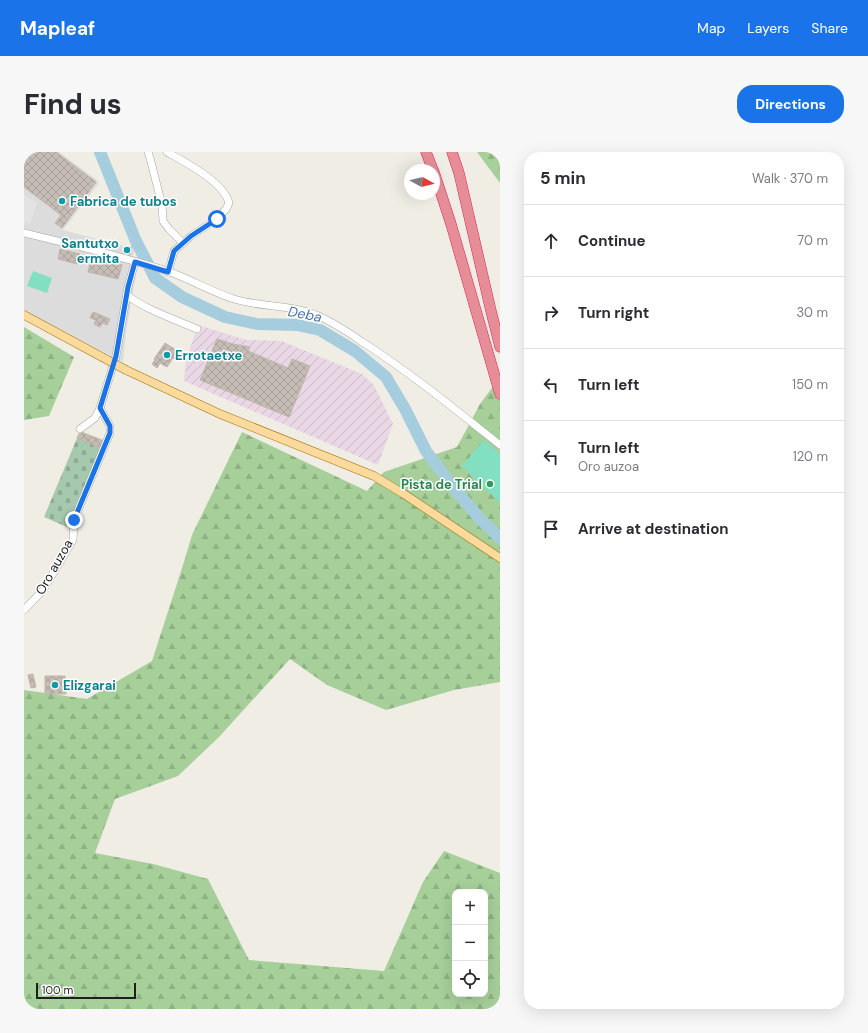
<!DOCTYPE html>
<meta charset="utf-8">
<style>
body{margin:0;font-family:"DM Sans",sans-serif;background:#f7f7f7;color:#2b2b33}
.controls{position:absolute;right:12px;bottom:12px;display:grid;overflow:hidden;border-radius:8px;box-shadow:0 4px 16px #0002}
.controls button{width:36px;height:36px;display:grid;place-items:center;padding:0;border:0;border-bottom:1px solid #e1e1e2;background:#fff;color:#2b2b33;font:20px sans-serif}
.compass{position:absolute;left:380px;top:12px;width:36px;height:36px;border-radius:50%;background:#fff;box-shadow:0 4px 16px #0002;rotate:98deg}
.scale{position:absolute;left:12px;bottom:10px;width:100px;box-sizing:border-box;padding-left:4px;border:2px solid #1f1f1f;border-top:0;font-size:11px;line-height:14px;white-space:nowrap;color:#1f1f1f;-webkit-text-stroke:3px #fff;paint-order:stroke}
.stop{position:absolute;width:12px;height:12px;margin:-9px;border:3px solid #1a73e8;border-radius:50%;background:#fff}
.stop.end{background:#1a73e8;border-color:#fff;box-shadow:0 1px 4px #0008}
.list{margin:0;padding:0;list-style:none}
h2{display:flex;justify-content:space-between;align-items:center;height:52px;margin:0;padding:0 16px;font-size:17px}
h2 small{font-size:13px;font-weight:400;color:#7c7c81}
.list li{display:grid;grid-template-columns:26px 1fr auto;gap:12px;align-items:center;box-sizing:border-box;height:72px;padding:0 16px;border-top:1px solid #e1e1e2}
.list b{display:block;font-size:15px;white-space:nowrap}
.list p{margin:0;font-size:13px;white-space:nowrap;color:#7c7c81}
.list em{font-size:13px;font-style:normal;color:#7c7c81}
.icon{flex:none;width:22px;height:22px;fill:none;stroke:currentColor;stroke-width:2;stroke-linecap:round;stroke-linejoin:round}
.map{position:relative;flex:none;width:476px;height:857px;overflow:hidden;border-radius:16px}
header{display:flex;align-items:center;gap:24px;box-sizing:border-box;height:56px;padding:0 20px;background:#1a73e8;color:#fff}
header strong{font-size:19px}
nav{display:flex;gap:22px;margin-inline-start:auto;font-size:14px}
.intro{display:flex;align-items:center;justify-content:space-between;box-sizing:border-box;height:96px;padding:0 24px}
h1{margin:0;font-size:28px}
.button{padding:10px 18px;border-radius:16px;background:#1a73e8;color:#fff;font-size:14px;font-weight:700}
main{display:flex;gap:24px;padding:0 24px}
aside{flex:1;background:#fff;border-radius:16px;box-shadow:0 4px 16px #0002}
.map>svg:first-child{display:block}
.residential{fill:#dddcdc}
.industrial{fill:url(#industrial-furrows)}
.forest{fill:url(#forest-firs);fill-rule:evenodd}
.cemetery{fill:url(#cemetery-stones)}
.pitch{fill:#83dfc2}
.parking{fill:#e3e3e3}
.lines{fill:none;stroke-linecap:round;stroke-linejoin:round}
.river{stroke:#a6cdde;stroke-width:12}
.building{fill:url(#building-cross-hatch);stroke:#c2b5a8}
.minor-casing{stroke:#a6a6a6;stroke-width:8}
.major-casing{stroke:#9a7200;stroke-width:9}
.highway-casing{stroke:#dc2457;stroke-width:11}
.minor{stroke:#fff;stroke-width:7}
.major{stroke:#fcda9e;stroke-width:8}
.highway{stroke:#e78d98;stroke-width:10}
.major-bridge-casing{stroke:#9a7200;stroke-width:9;stroke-linecap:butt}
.major-bridge{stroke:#fcda9e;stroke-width:8}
.route{stroke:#1a73e8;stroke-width:5}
.culture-dot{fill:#0f9aa8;stroke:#fff;stroke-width:1.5}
.leisure-dot{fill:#2e9e5b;stroke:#fff;stroke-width:1.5}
.labels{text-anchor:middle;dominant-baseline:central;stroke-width:3;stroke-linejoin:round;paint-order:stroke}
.culture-label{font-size:13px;font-weight:bold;fill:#0d838f;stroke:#fff;text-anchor:start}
.leisure-label{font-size:13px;font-weight:bold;fill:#27864d;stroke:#fff;text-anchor:end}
.street-label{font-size:13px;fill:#1f1f1f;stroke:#fff}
.water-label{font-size:14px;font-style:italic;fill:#4a76b0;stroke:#fff}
</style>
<header>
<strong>Mapleaf</strong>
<nav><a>Map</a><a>Layers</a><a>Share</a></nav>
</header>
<div class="intro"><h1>Find us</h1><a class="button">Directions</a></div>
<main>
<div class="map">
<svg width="476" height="857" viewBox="0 0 476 857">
<defs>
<pattern id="industrial-furrows" width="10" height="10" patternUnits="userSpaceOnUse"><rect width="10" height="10" fill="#e9d7e5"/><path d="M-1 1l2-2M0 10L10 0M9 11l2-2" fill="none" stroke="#c7b8c4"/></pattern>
<pattern id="forest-firs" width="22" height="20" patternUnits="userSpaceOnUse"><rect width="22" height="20" fill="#a6cf9a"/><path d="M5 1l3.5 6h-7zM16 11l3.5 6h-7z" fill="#8eb184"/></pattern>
<pattern id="cemetery-stones" width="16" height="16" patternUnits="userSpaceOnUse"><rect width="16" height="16" fill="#a6c9ae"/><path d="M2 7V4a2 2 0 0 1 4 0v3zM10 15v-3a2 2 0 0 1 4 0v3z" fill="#8eac95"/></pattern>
<pattern id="building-cross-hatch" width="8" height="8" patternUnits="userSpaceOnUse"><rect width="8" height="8" fill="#c5bcb5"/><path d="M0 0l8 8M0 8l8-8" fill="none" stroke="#a9a19b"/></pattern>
</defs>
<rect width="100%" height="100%" fill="#f0ede5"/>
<polygon class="residential" points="0,0 35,0 73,28 75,31 39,78 111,97 109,104 115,106 102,180 99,210 0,158"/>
<polygon class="industrial" points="174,173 222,188 257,189 338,222 350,233 369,272 354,313 160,229 162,208"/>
<g class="forest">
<polygon points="453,0 476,0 476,31"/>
<polygon points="0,175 50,205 25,264 0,268"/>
<path d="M476 225V530L430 538 362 558 303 533 266 507 195 585 154 624 91 647 71 701 129 712 184 727 225 808 360 819 399 730 420 699 476 721V857H0V538L63 547 128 509 160 410 168 383 218 280 343 339 360 320 433 295 456 252ZM431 740H461V842H431Z"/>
</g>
<polygon class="cemetery" points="56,279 80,289 43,375 20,365"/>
<g class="pitch">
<polygon points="9,119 28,126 23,141 3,134"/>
<polygon points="460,288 476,302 476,351 438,314"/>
</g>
<polygon class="parking" points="0,43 13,51 6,72 0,70"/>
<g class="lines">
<polyline class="river" points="76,0 111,87 131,126 158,145 201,165 233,172 273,173 296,178 331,199 362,225 381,257 402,299 430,336 456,367 476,386"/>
</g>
<g class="building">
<polygon points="4,0 32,0 72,30 38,76 31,71 37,63 0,35 0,5"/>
<polygon points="101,94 108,95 106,103 99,101"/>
<polygon points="36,97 56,102 53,112 34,107"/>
<polygon points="67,106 98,113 94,127 64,120"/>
<polygon points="69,160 86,167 83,173 78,171 76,175 70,172 72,168 66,166"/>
<polygon points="193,187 209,192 226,195 224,199 264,216 268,207 286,214 265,265 176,228"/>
<polygon points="141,191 155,200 151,207 149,206 143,215 136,211 133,216 128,212 131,208 130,207"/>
<polygon points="59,281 78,288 75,295 53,286 55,282"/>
<polygon points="9,522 12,535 7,536 4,523"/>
<polygon points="21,524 41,524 42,542 21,542"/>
</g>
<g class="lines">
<defs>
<g id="minor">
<polyline points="124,0 126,6 138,53 139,69 145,77 159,91"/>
<path d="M143 0C162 11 200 30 205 51L202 57 193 67 167 84 150 99 144 120"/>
<path d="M0 81C49 93 98 104 146 120 168 128 188 140 210 147 239 156 272 152 299 166 313 173 327 182 340 191 388 222 432 258 476 293"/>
<path d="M103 143C120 157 152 168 173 177"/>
<polyline points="56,277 71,266 76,256 92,204 104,135 111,110"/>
<polyline points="0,458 19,438 49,388 50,368 86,281 86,274 76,256"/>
</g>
<g id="major">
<polyline points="0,163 78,205"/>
<polyline points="102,218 196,262 350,324 380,342 476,406"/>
</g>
<g id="highway">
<polyline points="402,0 409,18"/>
<polyline points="428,0 435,21 467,159 476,195"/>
<polyline points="410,20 427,72 476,242"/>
</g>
</defs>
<use href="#minor" class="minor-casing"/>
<use href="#major" class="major-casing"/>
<use href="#highway" class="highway-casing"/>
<use href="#minor" class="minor"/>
<use href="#major" class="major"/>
<use href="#highway" class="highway"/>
<defs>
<polyline id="major-bridge" points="78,205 102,218"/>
</defs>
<use href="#major-bridge" class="major-bridge-casing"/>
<use href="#major-bridge" class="major-bridge"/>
</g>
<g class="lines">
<polyline class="route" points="50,368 86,281 86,274 76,256 92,204 104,135 111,110 144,120 150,99 167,84 193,67"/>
</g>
<g class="culture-dot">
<circle cx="38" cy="49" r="4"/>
<circle cx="103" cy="98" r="4"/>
<circle cx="143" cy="203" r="4"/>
<circle cx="31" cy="533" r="4"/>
</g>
<circle class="leisure-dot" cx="466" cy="332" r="4"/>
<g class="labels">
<g class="culture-label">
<text x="46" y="49">Fabrica de tubos</text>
<text x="95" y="91" text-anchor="end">Santutxo<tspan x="95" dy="15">ermita</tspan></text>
<text x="151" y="203">Errotaetxe</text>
<text x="39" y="533">Elizgarai</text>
</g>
<g class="leisure-label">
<text x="458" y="332">Pista de Trial</text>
</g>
<g class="street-label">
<text transform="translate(30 415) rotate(-60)">Oro auzoa</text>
</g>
<g class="water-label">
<text transform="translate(281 162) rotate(11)">Deba</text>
</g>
</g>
</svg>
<div class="controls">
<button>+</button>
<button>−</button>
<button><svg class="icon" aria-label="locate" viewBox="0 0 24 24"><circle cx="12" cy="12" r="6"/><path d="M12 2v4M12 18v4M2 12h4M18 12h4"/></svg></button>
</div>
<svg class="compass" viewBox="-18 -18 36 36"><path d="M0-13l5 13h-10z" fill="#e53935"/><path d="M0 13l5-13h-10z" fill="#7c7c81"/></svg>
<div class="scale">100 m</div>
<div class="stop" style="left:193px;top:67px"></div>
<div class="stop end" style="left:50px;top:368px"></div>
</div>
<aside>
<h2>5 min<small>Walk · 370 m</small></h2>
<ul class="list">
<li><svg class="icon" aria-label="ahead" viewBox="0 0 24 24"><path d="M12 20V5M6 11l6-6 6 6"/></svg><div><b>Continue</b></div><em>70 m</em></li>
<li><svg class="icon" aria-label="right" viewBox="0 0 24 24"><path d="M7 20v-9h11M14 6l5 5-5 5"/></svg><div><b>Turn right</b></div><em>30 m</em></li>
<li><svg class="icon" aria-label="left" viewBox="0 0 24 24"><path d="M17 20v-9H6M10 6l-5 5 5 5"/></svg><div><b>Turn left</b></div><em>150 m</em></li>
<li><svg class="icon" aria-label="left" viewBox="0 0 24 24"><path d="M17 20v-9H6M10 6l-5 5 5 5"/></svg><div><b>Turn left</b><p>Oro auzoa</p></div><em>120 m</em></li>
<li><svg class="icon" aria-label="arrive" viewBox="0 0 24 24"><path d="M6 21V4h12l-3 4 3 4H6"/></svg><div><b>Arrive at destination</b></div></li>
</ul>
</aside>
</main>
